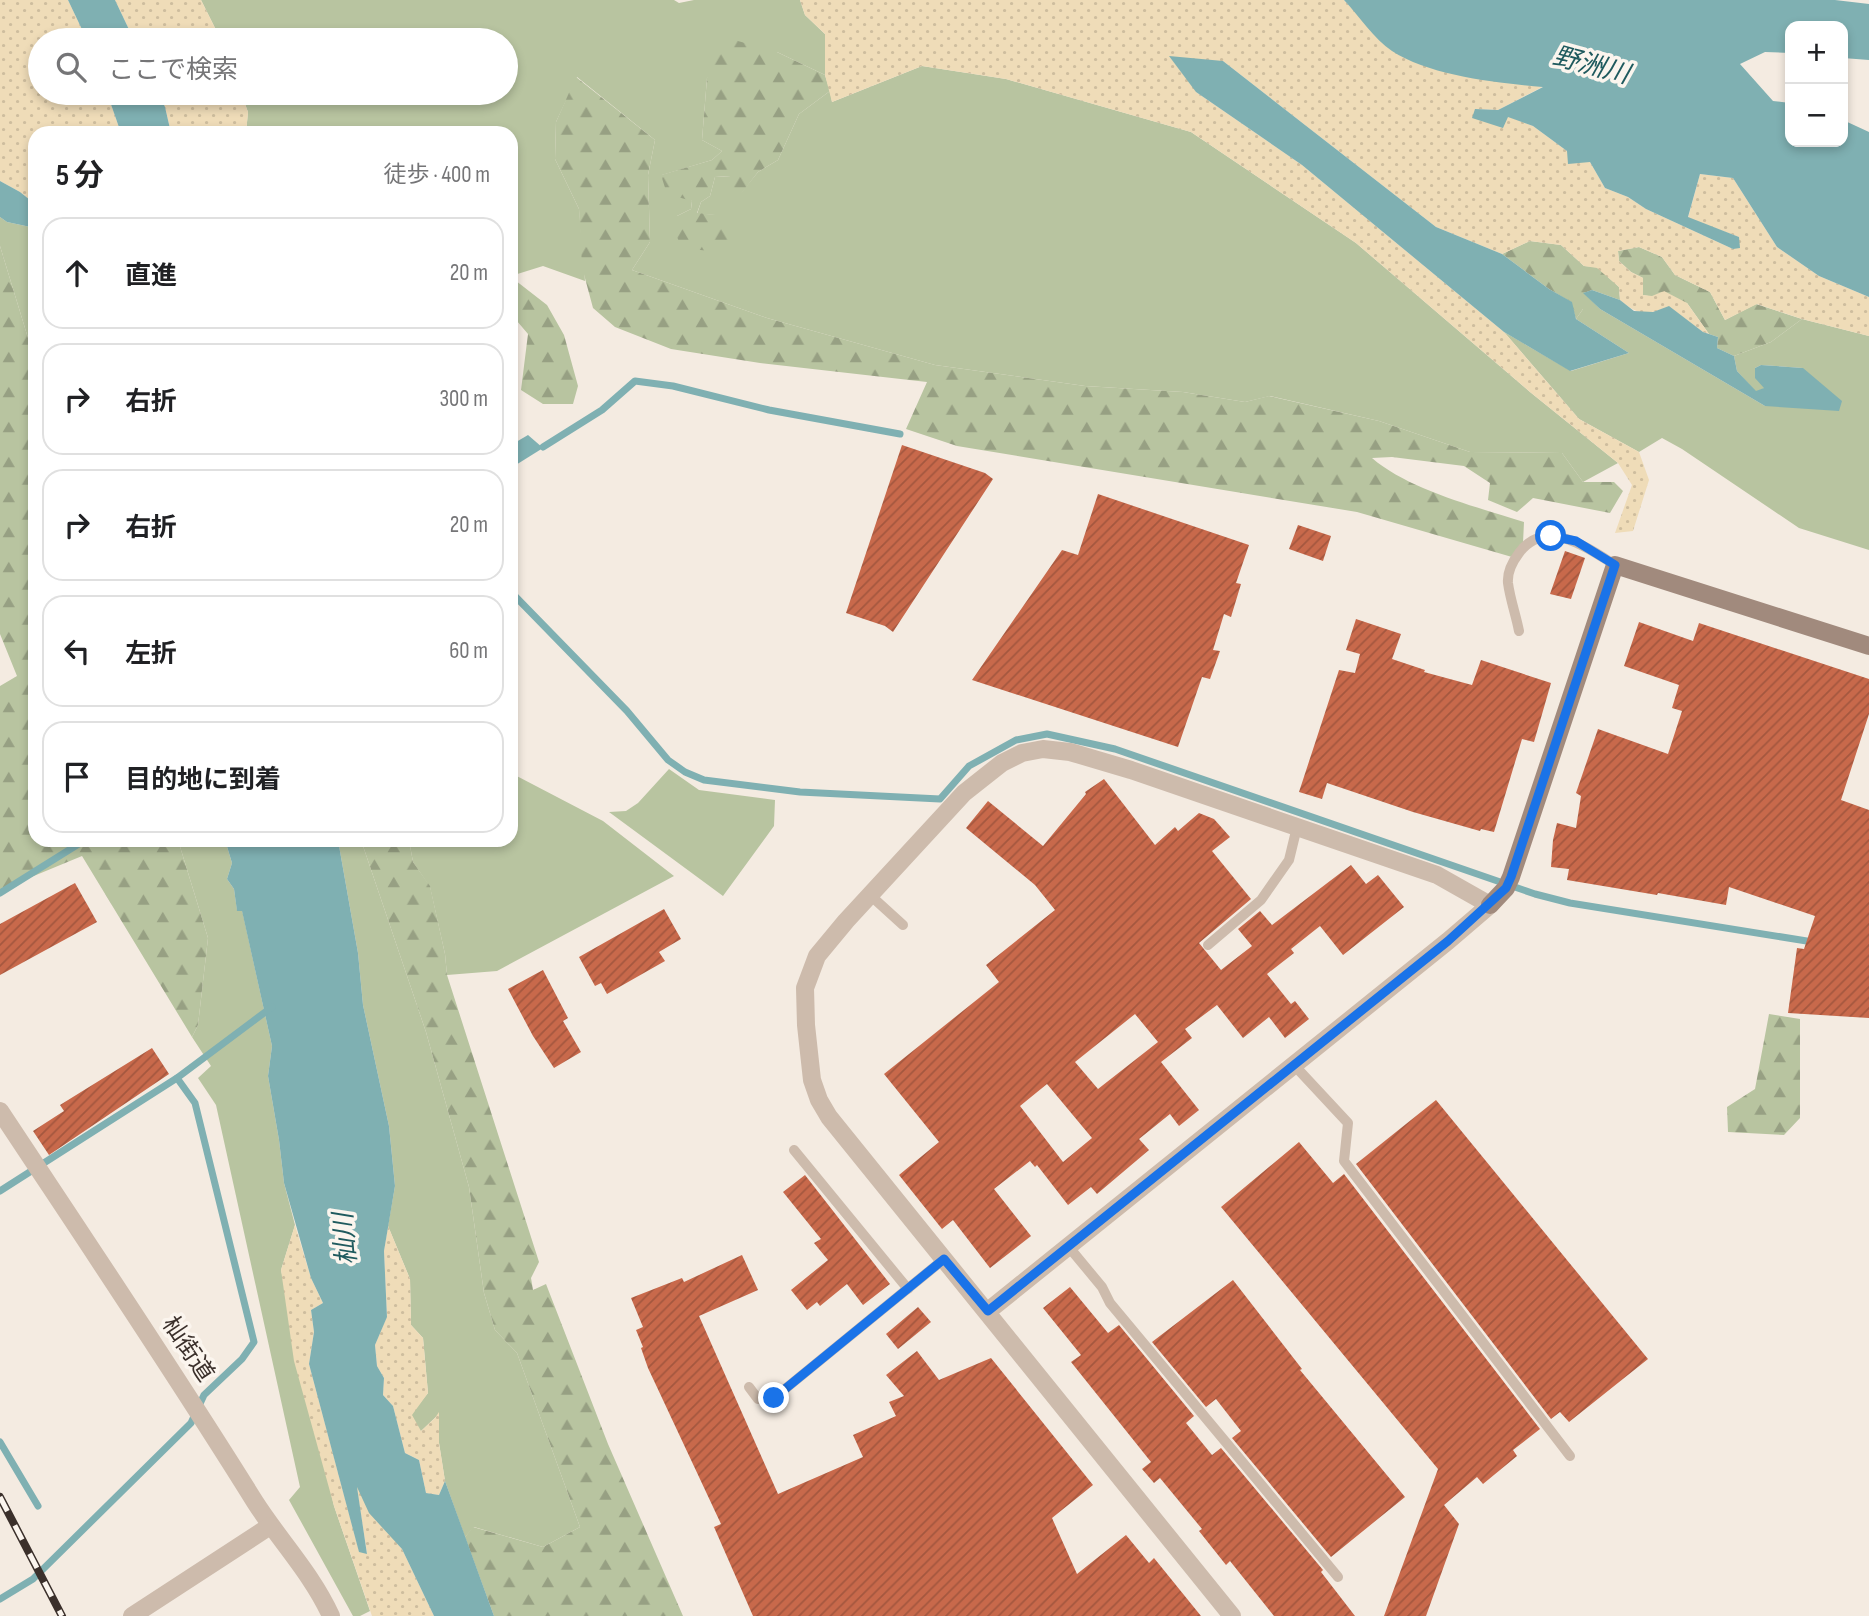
<!DOCTYPE html>
<html lang="ja">
<meta charset="utf-8">
<style>
body{margin:0;font-family:"Sofia Sans Condensed","Noto Sans JP",sans-serif;background:#f2f2f2;color:#202124}
.controls{position:absolute;right:21px;top:21px;display:grid;overflow:hidden;border-radius:14px;box-shadow:0 4px 10px #0003}
.controls button{width:63px;height:63px;display:grid;place-items:center;padding:0;border:0;border-bottom:2px solid #e0e0e0;background:#fff;color:#202124;font:35px sans-serif}
.stop{position:absolute;width:21px;height:21px;margin:-16px;border:5px solid #1a73e8;border-radius:50%;background:#fff}
.stop.end{background:#1a73e8;border-color:#fff;box-shadow:0 2px 7px #0008}
.list{margin:0;padding:0;list-style:none}
h2{display:flex;justify-content:space-between;align-items:center;height:91px;margin:0;padding:0 28px;font-size:30px}
h2 small{font-size:23px;font-weight:400;color:#757577}
.list li{display:grid;grid-template-columns:46px 1fr auto;gap:21px;align-items:center;box-sizing:border-box;height:112px;margin:0 14px 14px;padding:0 14px;border:2px solid #e0e0e0;border-radius:21px}
.list b{display:block;font-size:26px;white-space:nowrap}
.list em{font-size:23px;font-style:normal;color:#757577}
.icon{flex:none;width:38px;height:38px;fill:none;stroke:currentColor;stroke-width:2;stroke-linecap:round;stroke-linejoin:round}
.map{position:relative;flex:none;width:1869px;height:1616px;overflow:hidden}
.search{position:absolute;background:#fff;box-shadow:0 4px 10px #0003;left:28px;top:28px;width:490px;height:77px;display:flex;align-items:center;gap:18px;box-sizing:border-box;padding:0 24px;border-radius:38px;color:#757577;font-size:26px}
.panel{position:absolute;background:#fff;box-shadow:0 4px 10px #0003;left:28px;top:126px;width:490px;height:721px;border-radius:21px}
.map>svg:first-child{display:block}
.green{fill:#b8c4a0}
.forest{fill:url(#forest-firs)}
.sand{fill:url(#sand-dots)}
.water{fill:#7fb0b2}
.lines{fill:none;stroke-linecap:round;stroke-linejoin:round}
.stream{stroke:#7fb0b2;stroke-width:7}
.building{fill:url(#building-hatch);fill-rule:evenodd}
.lane{stroke:#cdbbac;stroke-width:10}
.street{stroke:#cdbbac;stroke-width:18}
.secondary{stroke:#a18a7d;stroke-width:18}
.rail-casing{stroke:#3b302b;stroke-width:8}
.rail{stroke:#fbf5ee;stroke-width:5;stroke-dasharray:16;stroke-linecap:butt}
.route{stroke:#1a73e8;stroke-width:9}
.labels{text-anchor:middle;dominant-baseline:central;stroke-width:7;stroke-linejoin:round;paint-order:stroke}
.street-label{font-size:24px;fill:#3b302b;stroke:#fbf5ee}
.water-label{font-size:26px;font-style:italic;fill:#1f5a5e;stroke:#fbf5ee}
</style>
<div class="map">
<svg width="1869" height="1616" viewBox="0 0 1869 1616">
<defs>
<pattern id="forest-firs" width="22" height="20" patternUnits="userSpaceOnUse" patternTransform="scale(1.75)"><rect width="22" height="20" fill="#b8c4a0"/><path d="M5 1l3.5 6h-7zM16 11l3.5 6h-7z" fill="#97a083"/></pattern>
<pattern id="sand-dots" width="8" height="8" patternUnits="userSpaceOnUse" patternTransform="scale(1.75)"><rect width="8" height="8" fill="#efdcb8"/><path d="M2 2h.1M6 6h.1" fill="none" stroke="#cebd9e" stroke-width="1.8" stroke-linecap="round"/></pattern>
<pattern id="building-hatch" width="6" height="6" patternUnits="userSpaceOnUse" patternTransform="scale(1.75)"><rect width="6" height="6" fill="#c8694b"/><path d="M-1 1l2-2M0 6l6-6M5 7l2-2" fill="none" stroke="#a4573f"/></pattern>
</defs>
<rect width="100%" height="100%" fill="#f4ebe1"/>
<g class="green">
<polygon points="201,0 674,0 679,3 694,0 800,0 805,15 825,34 825,75 777,52 707,78 702,140 722,151 712,160 662,175 692,201 691,209 677,216 715,215 697,214 701,202 710,196 715,177 731,176 741,193 758,172 778,160 799,114 830,91 832,102 922,66 1006,79 1191,132 1356,243 1530,392 1618,463 1583,482 1562,453 1470,452 1379,421 1270,396 1245,402 1183,392 1085,386 935,365 767,318 632,270 650,242 648,175 655,140 577,77 556,122 555,159 579,209 585,281 543,266 511,276 511,133 246,133 248,112 241,93 506,93 506,40 221,40"/>
<polygon points="0,217 7,222 35,228 35,361 0,246"/>
<polygon points="1583,309 1600,309 1765,406 1803,368 1761,365 1755,368 1765,388 1756,392 1737,371 1734,356 1771,342 1802,319 1869,336 1869,550 1799,528 1682,449 1662,438 1639,452 1579,419 1504,332 1571,371 1629,353 1576,319"/>
<polygon points="669,769 699,790 775,800 774,826 723,896 609,812 626,811 638,803"/>
<polygon points="511,773 603,821 674,876 497,971 447,975 445,954 430,887 413,862 409,840 511,840"/>
<polygon points="178,840 225,840 232,863 227,879 234,889 237,910 242,910 272,1046 268,1076 279,1140 284,1183 295,1225 281,1270 334,1506 370,1611 360,1616 353,1616 289,1500 300,1487 216,1105 198,1078 211,1066 192,1037 198,1025 208,938"/>
<polygon points="338,840 361,840 426,1032 469,1187 484,1293 495,1330 517,1353 580,1527 543,1547 474,1527 465,1537 445,1481 439,1443 439,1414 420,1432 411,1414 428,1393 423,1338 411,1325 410,1279 388,1226 395,1186 389,1126 363,1005 358,953"/>
</g>
<g class="forest">
<polygon points="727,38 777,52 825,75 830,91 799,114 778,160 758,172 741,194 734,192 730,176 715,177 710,196 701,202 697,213 715,215 727,220 733,234 719,252 682,248 677,237 677,216 691,209 692,201 667,194 661,175 712,160 722,151 702,140 707,78"/>
<path d="M576 77 655 140 648 175 650 242 632 270 767 318 935 365 1085 386 1183 392 1245 402 1269 396 1379 421 1470 452 1562 453 1583 482H1614L1623 491 1610 513 1533 498 1517 512 1488 500 1490 483 1464 466 1392 457 1372 458C1409 490 1477 507 1524 522L1523 543 1512 557 1357 512 957 446 906 429 927 382 760 363 671 349 615 327 593 308 582 267 579 209 555 159 556 122Z"/>
<polygon points="1530,241 1561,245 1584,266 1597,267 1619,287 1620,300 1592,290 1584,293 1600,309 1583,309 1576,319 1571,302 1549,289 1502,254"/>
<polygon points="0,246 35,361 35,840 178,840 208,938 198,1025 192,1037 82,856 0,890 0,686 17,676 0,634"/>
<polygon points="1639,247 1662,257 1675,275 1710,292 1725,320 1756,304 1802,319 1771,342 1734,356 1717,348 1718,337 1709,334 1687,303 1643,295 1643,278 1631,272 1619,261 1618,251"/>
<polygon points="511,277 547,305 564,335 578,386 573,404 543,404 521,390 528,334 511,314"/>
<polygon points="361,840 409,840 413,862 430,886 445,954 447,975 539,1262 531,1278 533,1290 546,1284 608,1444 683,1616 494,1616 465,1537 473,1527 543,1547 580,1527 517,1353 495,1330 484,1293 469,1187 426,1032"/>
<polygon points="1769,1014 1800,1019 1800,1118 1784,1135 1728,1132 1727,1107 1755,1089"/>
</g>
<g class="sand">
<polygon points="0,0 68,0 87,40 40,40 40,93 107,93 121,133 35,133 35,204 20,192 0,181"/>
<polygon points="115,0 201,0 221,40 134,40"/>
<path d="M800 0H1344L1390 49 1544 86 1498 110 1475 109 1507 116 1533 126 1567 151 1590 162 1605 188 1628 197 1646 209 1733 249 1739 237 1688 218 1700 174 1733 178 1777 247 1819 276 1869 297V336L1802 319 1757 304 1725 320 1710 292 1675 275 1662 257 1639 247 1618 251 1619 261 1631 272 1643 278V295L1652 296 1664 291 1687 303 1709 334 1703 332 1669 307C1646 315 1639 316 1620 300L1619 287 1597 268 1584 266 1561 245 1530 241 1502 254 1436 227 1223 61 1196 92 1302 165 1504 332 1579 419 1639 452 1649 480 1633 531 1615 533 1632 485 1618 463 1530 392 1356 243 1191 132 1006 79 922 66 832 102 825 75V34L805 15Z"/>
<polygon points="159,93 241,93 248,112 246,133 171,133 165,107"/>
<polygon points="295,1225 311,1278 323,1303 311,1310 314,1332 309,1364 359,1551 367,1553 356,1483 387,1531 402,1549 434,1616 372,1616 334,1506 294,1361 281,1270"/>
<polygon points="388,1226 410,1279 411,1325 423,1338 428,1393 412,1415 421,1431 435,1418 439,1412 439,1443 445,1481 439,1495 426,1493 419,1460 405,1453 393,1406 383,1395 384,1378 377,1366 375,1345 387,1316 384,1251"/>
</g>
<g class="water">
<polygon points="68,0 115,0 134,40 87,40"/>
<path d="M1344 0H1835L1869 4V60L1843 58V26H1790V53L1765 52 1740 64 1773 101 1790 103V142H1843V120L1869 132V297L1819 276 1777 247 1733 178 1700 174 1688 217 1739 237 1740 248 1733 249 1646 209 1628 197 1605 188 1590 162 1568 164 1567 151 1533 126 1508 117 1503 128 1472 118 1475 109 1498 110 1543 87C1498 83 1430 76 1392 51 1374 39 1359 16 1344 0Z"/>
<polygon points="1169,56 1223,61 1436,227 1502,254 1549,289 1572,302 1576,319 1629,353 1570,371 1504,332 1302,165 1196,92"/>
<polygon points="107,93 159,93 165,107 171,133 121,133"/>
<polygon points="0,181 20,192 35,204 35,228 7,222 0,217"/>
<polygon points="1592,290 1620,300 1634,311 1653,312 1669,306 1703,332 1718,337 1717,348 1734,356 1737,371 1756,391 1764,388 1755,378 1755,368 1761,365 1803,368 1842,401 1839,411 1765,406 1600,309 1583,293"/>
<polygon points="528,435 543,448 511,468 511,445"/>
<polygon points="225,840 338,840 358,953 363,1005 389,1126 395,1186 384,1251 387,1317 375,1345 377,1366 384,1378 383,1395 393,1406 405,1453 419,1460 426,1493 439,1495 445,1481 494,1616 434,1616 402,1549 369,1513 357,1487 367,1554 359,1552 309,1364 314,1332 311,1310 323,1303 311,1278 284,1183 279,1140 268,1076 272,1046 242,911 237,911 234,889 227,879 232,863"/>
</g>
<g class="lines">
<g class="stream">
<polyline points="543,447 602,410 635,381 673,386 769,410 900,434"/>
<polyline points="511,592 627,711 668,760 685,772 704,780 800,792 940,799 969,766 1016,740 1047,734 1115,749 1535,894 1570,903 1813,942"/>
<polyline points="0,893 85,840"/>
<polyline points="0,1191 177,1078 272,1007"/>
<polyline points="0,1442 38,1506"/>
<polyline points="0,1599 33,1579 191,1423 204,1395 242,1359 254,1342 195,1103 177,1078"/>
</g>
</g>
<g class="building">
<polygon points="902,445 985,473 993,479 893,632 885,626 846,613"/>
<polygon points="1098,494 1249,545 1236,583 1241,584 1231,617 1224,614 1213,650 1220,651 1210,679 1202,677 1178,747 972,680 1062,550 1078,555"/>
<polygon points="1298,525 1331,536 1323,561 1289,549"/>
<polygon points="1565,551 1585,558 1571,599 1550,594"/>
<polygon points="1356,619 1401,634 1392,659 1425,670 1424,672 1472,685 1481,660 1551,683 1534,742 1522,739 1494,832 1481,829 1480,831 1413,812 1327,783 1322,799 1299,792 1339,670 1355,673 1360,654 1346,650"/>
<polygon points="1639,622 1693,641 1699,623 1869,679 1869,714 1841,800 1869,810 1869,1018 1788,1013 1797,948 1804,949 1815,916 1729,887 1726,905 1658,893 1657,895 1567,880 1569,869 1551,867 1553,840 1557,823 1576,828 1581,796 1576,793 1598,729 1668,754 1682,711 1672,708 1679,685 1624,666"/>
<path d="M1104 779 1155 845 1175 827 1178 831 1199 813 1214 819 1230 837 1212 851 1251 899 1199 943 1221 970 1252 946 1238 929 1260 911 1272 925 1351 865 1366 884 1378 875 1404 907 1343 955 1320 926 1291 949 1294 953 1267 974 1291 1004 1295 1001 1309 1019 1285 1038 1269 1017 1243 1038 1217 1005 1185 1029 1192 1038 1161 1062 1199 1110 1179 1126 1170 1114 1139 1139 1149 1150 1097 1194 1091 1187 1068 1205 1037 1165 1035 1167 1030 1161 994 1189 1031 1236 990 1268 953 1220 942 1229 899 1175 939 1142 884 1074 999 982 986 965 1055 910 1035 885 966 828 988 801 1043 846 1086 794 1085 792ZM1135 1014 1158 1042 1098 1089 1075 1062ZM1047 1084 1092 1138 1063 1162 1020 1106Z"/>
<polygon points="75,883 97,922 0,975 0,924"/>
<polygon points="664,909 681,939 659,952 665,961 607,994 601,983 595,986 579,957"/>
<polygon points="543,970 568,1018 563,1021 581,1052 554,1068 533,1036 508,989"/>
<polygon points="152,1048 169,1074 49,1155 33,1131 64,1111 60,1105"/>
<polygon points="1436,1100 1648,1359 1569,1422 1560,1412 1551,1419 1356,1164"/>
<polygon points="1299,1142 1333,1183 1344,1174 1540,1429 1513,1450 1517,1456 1483,1484 1477,1477 1444,1505 1459,1524 1426,1616 1384,1616 1438,1469 1221,1207"/>
<polygon points="805,1175 890,1284 863,1305 847,1284 820,1306 817,1302 807,1310 791,1290 828,1260 814,1243 821,1239 783,1192"/>
<polygon points="742,1255 758,1290 699,1316 778,1494 863,1457 853,1435 896,1416 889,1402 904,1396 886,1375 917,1351 939,1380 991,1358 1093,1485 1052,1518 1077,1574 1126,1535 1149,1563 1154,1558 1201,1616 753,1616 714,1527 721,1524 648,1368 641,1348 643,1347 636,1330 643,1327 631,1298 682,1278 684,1282"/>
<polygon points="1233,1280 1302,1369 1300,1370 1405,1497 1331,1557 1232,1438 1241,1431 1216,1399 1206,1407 1152,1342"/>
<polygon points="1070,1287 1108,1333 1119,1325 1194,1416 1186,1423 1212,1455 1221,1448 1323,1570 1321,1572 1355,1616 1274,1616 1230,1561 1226,1565 1199,1531 1202,1529 1160,1478 1154,1483 1142,1469 1151,1462 1071,1362 1081,1355 1043,1308"/>
<polygon points="918,1307 931,1322 898,1349 886,1334"/>
</g>
<g class="lines">
<g class="lane">
<path d="M1519 631C1516 615 1510 599 1508 583 1507 572 1513 561 1519 553 1545 517 1588 548 1615 565"/>
<polyline points="870,895 903,925"/>
<polyline points="1208,945 1261,900 1289,860 1297,827"/>
<polyline points="1294,1065 1348,1123 1344,1161 1570,1456"/>
<polyline points="794,1150 908,1289"/>
<polyline points="1068,1246 1102,1287 1110,1303 1338,1577"/>
<polyline points="749,1387 758,1399 774,1398 944,1259"/>
</g>
<g class="street">
<path d="M0 1111C86 1241 173 1370 255 1502 280 1541 312 1574 331 1616"/>
<polyline points="988,1311 1448,941 1490,905 1437,875 1131,770 1070,752 1043,749 1022,753 1002,763 964,793 846,921 817,956 805,988 806,1025 812,1080 819,1100 829,1117 1232,1616"/>
<polyline points="132,1616 270,1526"/>
</g>
<polyline class="secondary" points="1490,905 1506,888 1511,877 1615,565 1869,646"/>
<defs>
<polyline id="rail" points="0,1497 62,1616"/>
</defs>
<use href="#rail" class="rail-casing"/>
<use href="#rail" class="rail"/>
</g>
<g class="lines">
<polyline class="route" points="774,1398 944,1259 988,1311 1448,941 1506,888 1511,877 1615,565 1576,541 1551,536"/>
</g>
<g class="labels">
<g class="street-label">
<text transform="translate(188 1349) rotate(56)">杣街道</text>
</g>
<g class="water-label">
<text transform="translate(1591 66) rotate(15)">野洲川</text>
<text transform="translate(346 1239) rotate(-95)">杣川</text>
</g>
</g>
</svg>
<div class="controls">
<button>+</button>
<button>−</button>
</div>
<div class="stop" style="left:1551px;top:536px"></div>
<div class="stop end" style="left:774px;top:1398px"></div>
<div class="search"><svg class="icon" aria-label="search" viewBox="0 0 24 24"><circle cx="10" cy="10" r="6"/><path d="M15 15l6 6"/></svg>ここで検索</div>
<section class="panel">
<h2>5 分<small>徒歩 · 400 m</small></h2>
<ul class="list">
<li><svg class="icon" aria-label="ahead" viewBox="0 0 24 24"><path d="M12 20V5M6 11l6-6 6 6"/></svg><div><b>直進</b></div><em>20 m</em></li>
<li><svg class="icon" aria-label="right" viewBox="0 0 24 24"><path d="M7 20v-9h11M14 6l5 5-5 5"/></svg><div><b>右折</b></div><em>300 m</em></li>
<li><svg class="icon" aria-label="right" viewBox="0 0 24 24"><path d="M7 20v-9h11M14 6l5 5-5 5"/></svg><div><b>右折</b></div><em>20 m</em></li>
<li><svg class="icon" aria-label="left" viewBox="0 0 24 24"><path d="M17 20v-9H6M10 6l-5 5 5 5"/></svg><div><b>左折</b></div><em>60 m</em></li>
<li><svg class="icon" aria-label="arrive" viewBox="0 0 24 24"><path d="M6 21V4h12l-3 4 3 4H6"/></svg><div><b>目的地に到着</b></div></li>
</ul>
</section>
</div>
